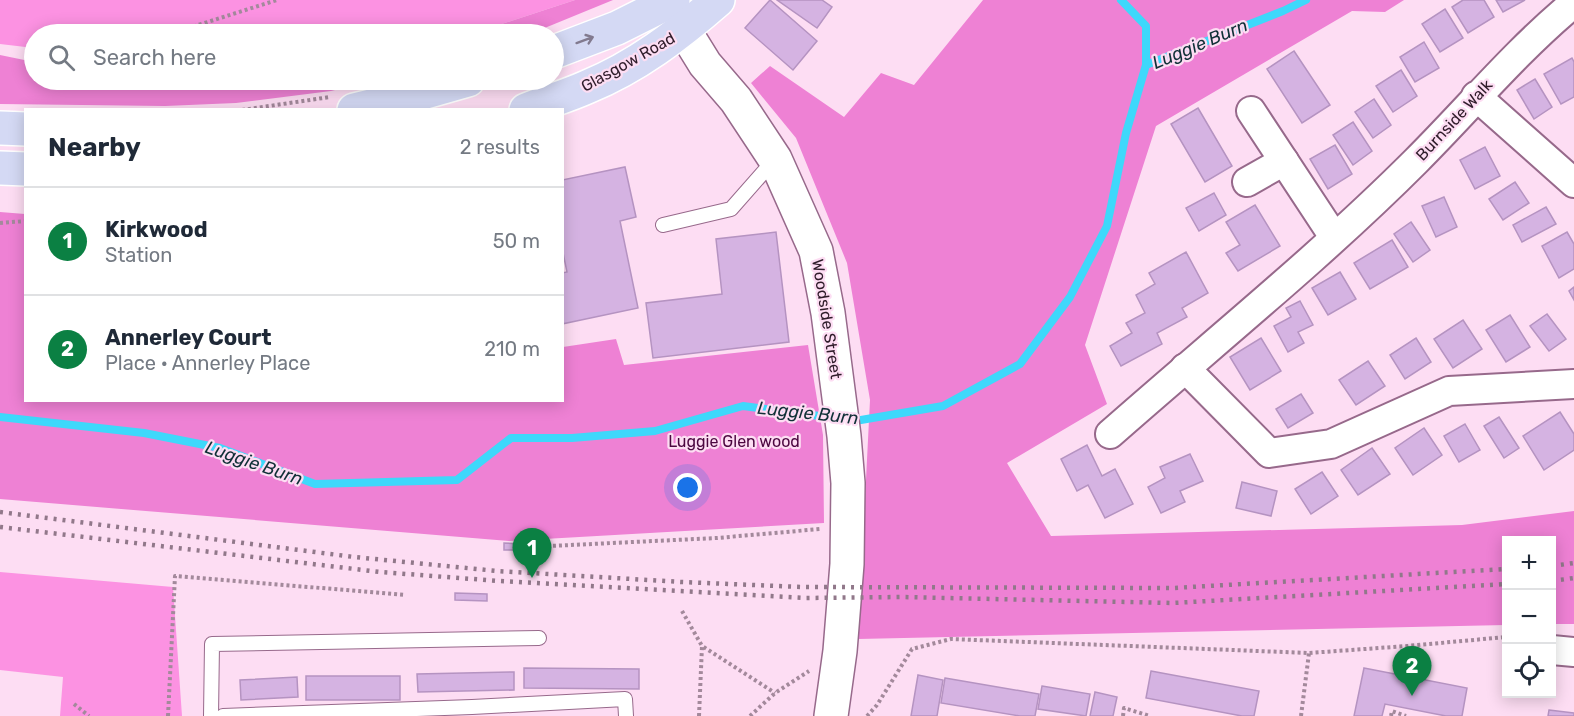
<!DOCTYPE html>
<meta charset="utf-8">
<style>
body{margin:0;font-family:Rubik,sans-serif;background:#f2f2f3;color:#1f2937}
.controls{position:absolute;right:18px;bottom:18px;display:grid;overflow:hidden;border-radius:0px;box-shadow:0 3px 15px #0003}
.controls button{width:54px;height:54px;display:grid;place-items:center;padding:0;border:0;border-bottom:2px solid #e0e1e3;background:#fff;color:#1f2937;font:30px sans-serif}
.you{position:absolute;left:688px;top:488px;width:21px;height:21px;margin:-15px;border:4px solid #fff;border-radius:50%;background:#1a73e8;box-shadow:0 0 0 9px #1a73e833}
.badge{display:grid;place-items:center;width:39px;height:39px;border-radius:50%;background:#0b8043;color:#fff;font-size:20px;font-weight:700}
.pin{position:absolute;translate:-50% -50px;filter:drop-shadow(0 2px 3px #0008)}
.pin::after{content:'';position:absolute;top:32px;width:21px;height:18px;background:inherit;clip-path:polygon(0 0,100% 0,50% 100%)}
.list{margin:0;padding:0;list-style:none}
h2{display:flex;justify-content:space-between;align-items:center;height:78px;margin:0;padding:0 24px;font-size:26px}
h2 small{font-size:20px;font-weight:400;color:#747a83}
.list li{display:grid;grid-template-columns:39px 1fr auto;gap:18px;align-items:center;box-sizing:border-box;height:108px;padding:0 24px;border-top:2px solid #e0e1e3}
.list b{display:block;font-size:22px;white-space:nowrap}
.list p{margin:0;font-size:20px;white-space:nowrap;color:#747a83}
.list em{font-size:20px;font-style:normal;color:#747a83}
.icon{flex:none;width:33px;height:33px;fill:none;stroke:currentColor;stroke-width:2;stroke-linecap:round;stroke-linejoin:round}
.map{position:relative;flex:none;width:1574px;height:716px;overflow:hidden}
.search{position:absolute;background:#fff;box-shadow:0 3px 15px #0003;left:24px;top:24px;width:540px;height:66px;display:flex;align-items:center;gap:15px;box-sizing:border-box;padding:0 21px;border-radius:33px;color:#747a83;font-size:22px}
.panel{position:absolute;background:#fff;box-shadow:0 3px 15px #0003;left:24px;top:108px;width:540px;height:294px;border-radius:0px}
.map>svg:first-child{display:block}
.green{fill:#fc92e2}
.forest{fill:#ee81d4}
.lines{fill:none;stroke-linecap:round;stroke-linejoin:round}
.stream{stroke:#3ed8fb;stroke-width:8}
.building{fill:#d5b3e2;stroke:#b593c1;stroke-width:1.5}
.lane-casing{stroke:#97698b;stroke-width:16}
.street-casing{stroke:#97698b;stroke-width:32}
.secondary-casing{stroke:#97698b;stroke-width:36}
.primary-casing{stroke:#fff;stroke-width:36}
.path{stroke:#a3899b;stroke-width:4;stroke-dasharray:3 3;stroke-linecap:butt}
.lane{stroke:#fff;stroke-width:14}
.street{stroke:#fff;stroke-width:28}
.secondary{stroke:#fff;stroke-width:33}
.primary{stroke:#d4d9f4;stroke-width:33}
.rail{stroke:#91788a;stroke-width:4.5;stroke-dasharray:3 6;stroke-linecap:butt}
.oneway{stroke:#827a8f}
.labels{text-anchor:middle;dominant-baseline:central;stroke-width:4.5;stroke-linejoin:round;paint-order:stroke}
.street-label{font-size:16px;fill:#2f1c2a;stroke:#fdddf3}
.park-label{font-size:16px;fill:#4c0740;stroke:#fdddf3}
.water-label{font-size:18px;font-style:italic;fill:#103037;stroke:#fdddf3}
</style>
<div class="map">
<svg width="1574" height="716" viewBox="0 0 1574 716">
<rect width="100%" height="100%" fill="#fdddf3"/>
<g class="green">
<polygon points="0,0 575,0 471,34 34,34 34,48 0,44"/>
<polygon points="0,572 173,587 182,716 60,716 63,677 0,670"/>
</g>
<g class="forest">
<polygon points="575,0 613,0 530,34 471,34"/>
<polygon points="983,0 1404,0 1385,12 1352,11 1156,126 1085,345 1107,404 1007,463 1051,536 1462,525 1574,511 1574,624 1552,624 1552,540 1506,540 1506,625 858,639 870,400 847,263 796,138 751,83 770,66 844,117 881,73 914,85"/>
<polygon points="0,55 34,62 34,80 375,80 331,91 236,103 165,106 0,104"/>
<polygon points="0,212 25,214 26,400 562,400 563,347 616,339 624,365 808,345 823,435 824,523 509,541 0,499"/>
</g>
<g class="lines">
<g class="stream">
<polyline points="1121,0 1146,26 1146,65"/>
<polyline points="0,417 144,433 220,448 315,484 457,480 511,438 572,438 655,431 743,406 835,418"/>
<polyline points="849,420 855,421 943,406 1020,364 1070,297 1107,226 1126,133 1146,65 1283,11 1306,0"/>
</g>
</g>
<g class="building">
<polygon points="770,0 817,41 793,70 745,28"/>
<polygon points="777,0 822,0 832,7 817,28"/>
<polygon points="1463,0 1484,0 1494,17 1468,33 1452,7"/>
<polygon points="1496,0 1525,0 1503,12"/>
<polygon points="1445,9 1463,38 1440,52 1422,24"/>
<polygon points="1424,42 1439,68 1415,82 1400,57"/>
<polygon points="1294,51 1330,105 1302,123 1267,69"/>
<polygon points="1572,58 1574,62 1574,97 1561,104 1544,74"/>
<polygon points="1401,70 1417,96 1393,112 1376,86"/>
<polygon points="1535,79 1552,107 1534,119 1517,90"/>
<polygon points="1374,99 1391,125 1373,138 1355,112"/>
<polygon points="1198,108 1232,166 1205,182 1171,124"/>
<polygon points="1353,122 1372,151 1353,165 1333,135"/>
<polygon points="1335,145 1352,174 1328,189 1310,159"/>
<polygon points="1485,147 1500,176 1475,189 1460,160"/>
<polygon points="625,167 636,217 620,221 638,308 562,324 562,273 567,272 562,248 562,180"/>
<polygon points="1515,182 1529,203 1503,220 1489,199"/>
<polygon points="1214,193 1226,215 1199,231 1186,208"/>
<polygon points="1444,197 1457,227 1436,237 1422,206"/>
<polygon points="1255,205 1280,246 1238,271 1226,253 1240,245 1226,222"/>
<polygon points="1546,207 1556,224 1522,242 1513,225"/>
<polygon points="1411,222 1430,250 1413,262 1394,234"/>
<polygon points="776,232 789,342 653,358 646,303 722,294 716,239"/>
<polygon points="1567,232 1574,244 1574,269 1559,278 1542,246"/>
<polygon points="1392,240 1408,267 1370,289 1354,263"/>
<polygon points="1186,252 1208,293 1182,308 1187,317 1157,333 1162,344 1121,366 1110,346 1132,333 1126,323 1145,313 1136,295 1155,284 1149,273"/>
<polygon points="1340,272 1356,299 1328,315 1312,288"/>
<polygon points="1574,287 1574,300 1569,291"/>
<polygon points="1300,301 1313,325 1298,332 1304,343 1288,352 1274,326 1291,317 1286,308"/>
<polygon points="1547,314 1566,339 1549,351 1530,326"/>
<polygon points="1510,315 1530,347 1506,362 1486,330"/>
<polygon points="1463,320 1482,349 1453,368 1434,339"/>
<polygon points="1261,338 1281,371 1250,390 1230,357"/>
<polygon points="1416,338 1431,362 1405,379 1390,355"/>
<polygon points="1368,361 1385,386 1356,405 1339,380"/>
<polygon points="1301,394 1313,413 1288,428 1276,409"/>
<polygon points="1560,412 1574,434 1574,450 1544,470 1523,436"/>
<polygon points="1499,417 1519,448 1504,458 1484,426"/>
<polygon points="1465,424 1480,450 1459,462 1444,436"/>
<polygon points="1424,428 1442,455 1413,475 1395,448"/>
<polygon points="1087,445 1102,476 1115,469 1133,504 1105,518 1088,485 1077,491 1061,459"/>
<polygon points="1372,448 1390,474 1358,495 1341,470"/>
<polygon points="1190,454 1203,481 1180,491 1185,502 1161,513 1148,487 1165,478 1160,467"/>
<polygon points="1322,472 1338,496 1311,514 1295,489"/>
<polygon points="1242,482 1277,491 1271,516 1236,508"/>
<polygon points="504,543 521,544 521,550 504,550"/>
<polygon points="455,593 487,594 487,601 455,600"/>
<polygon points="524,668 639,669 639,689 524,688"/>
<polygon points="1364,668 1467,688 1462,716 1446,716 1385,704 1382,716 1354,716"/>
<polygon points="1151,671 1259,691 1254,716 1242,716 1146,698"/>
<polygon points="514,672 514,690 418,692 417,674"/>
<polygon points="918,675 943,680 937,716 911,716"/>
<rect x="306" y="676" width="94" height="24"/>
<polygon points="297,677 298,697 241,700 240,680"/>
<polygon points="945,678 1039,694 1035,716 1020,716 941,703"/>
<polygon points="1042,686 1090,694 1086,716 1038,709"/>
<polygon points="1095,692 1117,697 1113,716 1090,716"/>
<polygon points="1549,710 1574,713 1574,716 1548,716"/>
</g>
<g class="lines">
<defs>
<g id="lane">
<polyline points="663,225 731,209 775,159"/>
<polyline points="211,716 212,644 539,638"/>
<polyline points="223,716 472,707 625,699 626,716"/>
</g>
<g id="street">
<polyline points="1476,96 1574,183"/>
<polyline points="1251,111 1334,237"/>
<polyline points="1247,182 1284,161"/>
<polyline points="1185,368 1269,453 1331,444 1449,391 1574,384"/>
<path d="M1110 434C1212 344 1320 257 1416 161 1469 108 1516 51 1574 3"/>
<polyline points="1552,650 1574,652"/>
</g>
<polyline id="secondary" points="684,30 705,64 736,100 775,159 816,251 828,313 844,436 848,483 847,564 840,651 831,716"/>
<g id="primary">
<polyline points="554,52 617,28 673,0"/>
<polyline points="354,110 412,96 468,80"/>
<path d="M526 110C546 102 567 96 587 87 636 67 678 35 718 0"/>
<polyline points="0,128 26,129"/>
<polyline points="0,168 26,169"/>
</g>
</defs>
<use href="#lane" class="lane-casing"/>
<use href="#street" class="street-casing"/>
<use href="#secondary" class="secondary-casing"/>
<use href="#primary" class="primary-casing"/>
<g class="path">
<polyline points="176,32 277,0"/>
<polyline points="242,110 330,97"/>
<polyline points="0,223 26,221"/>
<polyline points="529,547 717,538 820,529"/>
<polyline points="682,611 702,646"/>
<polyline points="74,704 89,716"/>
<polyline points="168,716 175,576 406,595"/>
<polyline points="699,716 702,646 775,693"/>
<polyline points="750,716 775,693 809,671"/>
<polyline points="867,716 877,705 912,649 951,639 1309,653 1407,646 1506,637"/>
<polyline points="1123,716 1124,708 1150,716"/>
<polyline points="1301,716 1309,653"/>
<polyline points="1391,716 1392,711 1406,716"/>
</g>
<use href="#lane" class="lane"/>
<use href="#street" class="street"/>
<use href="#secondary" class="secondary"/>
<use href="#primary" class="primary"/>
<g class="rail">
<polyline points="0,512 354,557 497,571 682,582 802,587 1173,588 1506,569"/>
<polyline points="0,527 380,572 499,581 806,598 902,597 1173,603 1506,584"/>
<polyline points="1552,566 1574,563"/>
<polyline points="1552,581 1574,578"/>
</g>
</g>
<defs><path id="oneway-shaft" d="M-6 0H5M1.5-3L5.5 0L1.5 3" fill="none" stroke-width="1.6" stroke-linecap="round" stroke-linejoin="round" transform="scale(1.5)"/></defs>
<use class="oneway" href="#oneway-shaft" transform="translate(585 40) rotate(-20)"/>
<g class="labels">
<g class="street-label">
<text transform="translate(628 62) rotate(-29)">Glasgow Road</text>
<text transform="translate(1454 120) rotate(-47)">Burnside Walk</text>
<text transform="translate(827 319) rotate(81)">Woodside Street</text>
</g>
<g class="park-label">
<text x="734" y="441">Luggie Glen wood</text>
</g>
<g class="water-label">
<text transform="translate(1200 44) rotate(-23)">Luggie Burn</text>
<text transform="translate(808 413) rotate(6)">Luggie Burn</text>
<text transform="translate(254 463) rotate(19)">Luggie Burn</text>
</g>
</g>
</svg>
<div class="controls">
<button>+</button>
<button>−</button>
<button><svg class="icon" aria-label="locate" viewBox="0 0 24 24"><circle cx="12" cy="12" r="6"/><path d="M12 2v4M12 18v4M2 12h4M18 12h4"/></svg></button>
</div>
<div class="you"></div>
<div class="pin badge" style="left:532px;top:578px">1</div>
<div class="pin badge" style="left:1412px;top:696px">2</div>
<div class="search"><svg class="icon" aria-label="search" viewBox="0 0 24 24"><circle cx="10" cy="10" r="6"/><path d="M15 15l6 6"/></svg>Search here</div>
<section class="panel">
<h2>Nearby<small>2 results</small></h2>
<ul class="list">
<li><span class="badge">1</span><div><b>Kirkwood</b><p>Station</p></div><em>50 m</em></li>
<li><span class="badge">2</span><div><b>Annerley Court</b><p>Place · Annerley Place</p></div><em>210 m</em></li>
</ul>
</section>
</div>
